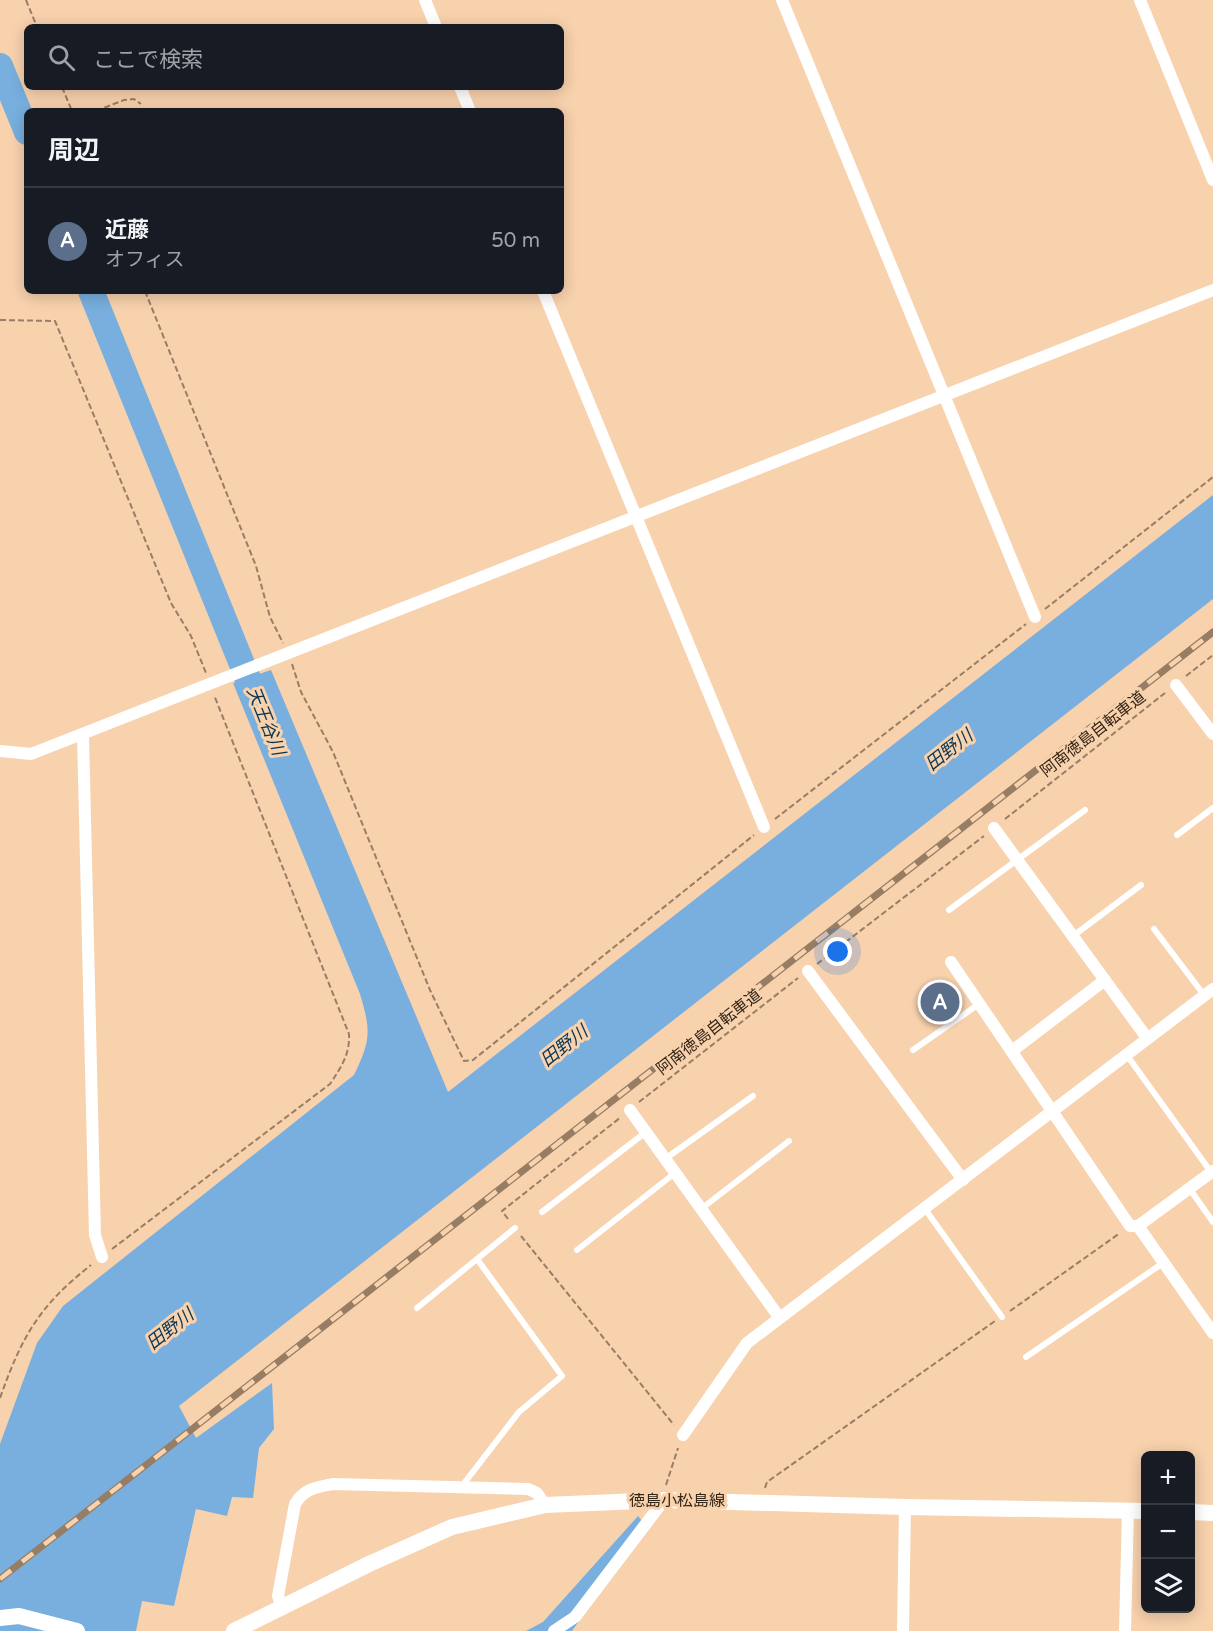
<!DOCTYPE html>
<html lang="ja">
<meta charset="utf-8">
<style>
body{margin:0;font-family:"Varela Round","Noto Sans JP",sans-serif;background:#242831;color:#f1f3f6}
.controls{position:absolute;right:18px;bottom:18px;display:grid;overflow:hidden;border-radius:9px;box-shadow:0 3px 15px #0003}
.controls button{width:54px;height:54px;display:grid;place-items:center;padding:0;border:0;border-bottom:2px solid #363941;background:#171b24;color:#f1f3f6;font:30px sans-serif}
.you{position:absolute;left:838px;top:952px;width:21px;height:21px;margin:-15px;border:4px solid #fff;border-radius:50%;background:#1a73e8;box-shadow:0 0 0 9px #1a73e833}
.badge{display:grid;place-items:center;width:39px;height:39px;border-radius:50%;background:#ea580c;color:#fff;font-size:20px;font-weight:700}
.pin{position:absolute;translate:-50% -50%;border:3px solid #fff;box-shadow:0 2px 6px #0006}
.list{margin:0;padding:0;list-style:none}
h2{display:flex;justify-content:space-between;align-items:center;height:78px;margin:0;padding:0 24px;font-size:26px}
h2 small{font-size:20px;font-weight:400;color:#9ea1a6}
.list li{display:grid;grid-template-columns:39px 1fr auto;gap:18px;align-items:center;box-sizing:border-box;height:108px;padding:0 24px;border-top:2px solid #363941}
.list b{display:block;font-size:22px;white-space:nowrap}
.list p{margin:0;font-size:20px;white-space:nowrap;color:#9ea1a6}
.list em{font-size:20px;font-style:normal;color:#9ea1a6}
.icon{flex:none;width:33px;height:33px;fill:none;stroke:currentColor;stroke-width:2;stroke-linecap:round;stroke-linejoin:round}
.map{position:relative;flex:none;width:1213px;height:1631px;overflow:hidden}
.search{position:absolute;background:#171b24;box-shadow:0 3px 15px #0003;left:24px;top:24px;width:540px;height:66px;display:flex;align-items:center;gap:15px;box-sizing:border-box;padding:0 21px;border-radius:9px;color:#9ea1a6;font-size:22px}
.panel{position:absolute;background:#171b24;box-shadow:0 3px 15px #0003;left:24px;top:108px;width:540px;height:186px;border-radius:9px}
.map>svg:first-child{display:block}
.water{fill:#78afde}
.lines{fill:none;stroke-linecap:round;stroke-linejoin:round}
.river{stroke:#78afde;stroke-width:26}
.path{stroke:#997e65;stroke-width:2;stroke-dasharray:6 3;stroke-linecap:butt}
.lane{stroke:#fff;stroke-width:6}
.street{stroke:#fff;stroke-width:12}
.secondary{stroke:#fff;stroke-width:16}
.rail-casing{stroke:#977d64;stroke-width:7}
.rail{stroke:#f8d1ad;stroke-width:4.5;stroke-dasharray:14;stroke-linecap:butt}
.labels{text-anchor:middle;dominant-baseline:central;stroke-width:6;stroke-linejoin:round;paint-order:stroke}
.street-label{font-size:16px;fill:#342618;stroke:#f8d1ad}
.water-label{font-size:18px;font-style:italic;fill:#0a3655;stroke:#f8d1ad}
</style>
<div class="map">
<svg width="1213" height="1631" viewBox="0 0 1213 1631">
<rect width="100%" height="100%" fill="#f8d1ad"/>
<g class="water">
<path d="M1213 495V599L179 1406 196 1438 272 1383 274 1429 259 1448 253 1498 232 1497 227 1516 196 1509 174 1606 142 1601 136 1631H0V1444L37 1343 63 1306 354 1075C371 1040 371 1031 360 994L233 683 271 670 448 1092Z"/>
<polygon points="638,1516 646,1526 572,1631 526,1631 543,1622"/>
</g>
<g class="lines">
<g class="river">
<polyline points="0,66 27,132"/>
<polyline points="91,291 261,711"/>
</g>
<g class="path">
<polyline points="26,0 37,27"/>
<polyline points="62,87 72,111"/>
<polyline points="96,111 124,100 134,99 141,104"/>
<polyline points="145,291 256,566 270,617 283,643"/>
<polyline points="0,320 55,321 171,603 191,636 206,673"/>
<polyline points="1045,609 1213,477"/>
<polyline points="292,664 301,692 333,752 430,990 464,1061 473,1060 754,835"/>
<polyline points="1186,676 1213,655"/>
<polyline points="775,819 1026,624"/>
<polyline points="1005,819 1165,693"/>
<polyline points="817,964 984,836"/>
<polyline points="639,1102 798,978"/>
<polyline points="508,1219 502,1211 621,1117"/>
<polyline points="521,1236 674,1425"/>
<path d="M112 1249 330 1084C341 1067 350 1055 349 1034L214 695"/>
<polyline points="1010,1311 1120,1233"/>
<path d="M0 1398C22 1336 39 1306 91 1265"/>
<polyline points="666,1485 678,1448"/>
<polyline points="765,1488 767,1482 995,1321"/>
</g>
<g class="lane">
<polyline points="1177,835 1213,808"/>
<polyline points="949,910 1085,810"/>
<polyline points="1154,929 1204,995"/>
<polyline points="1073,936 1141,885"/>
<polyline points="913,1050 979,1004"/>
<polyline points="1126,1054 1211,1172"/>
<polyline points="665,1159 753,1096"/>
<polyline points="1189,1188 1213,1222"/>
<polyline points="701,1209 789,1141"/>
<polyline points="925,1209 1002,1317"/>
<polyline points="542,1212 646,1132"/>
<polyline points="577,1250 675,1173"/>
<polyline points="417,1308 477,1259"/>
<polyline points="1026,1357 1163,1263"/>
<polyline points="462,1486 519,1412 562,1376 477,1259 515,1228"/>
</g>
<g class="street">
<polyline points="425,0 436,27"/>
<polyline points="782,0 1035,617"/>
<polyline points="1140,0 1213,180"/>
<polyline points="460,87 470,111"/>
<polyline points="543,291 764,827"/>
<polyline points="1176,685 1213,734"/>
<polyline points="83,735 95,1235 102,1257"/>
<polyline points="0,751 31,754 1213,290"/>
<polyline points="994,828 1147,1038"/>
<polyline points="951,962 1130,1226 1138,1226 1213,1171"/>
<polyline points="808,971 963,1180"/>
<polyline points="1012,1051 1105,980"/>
<polyline points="630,1110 779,1317"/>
<polyline points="1138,1226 1213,1333"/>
<polyline points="683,1435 747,1343 1213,989"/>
<path d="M282 1607 278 1596 295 1504C304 1489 316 1487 333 1484L528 1489 537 1493 545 1505"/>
<polyline points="554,1631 575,1617 664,1500"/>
<polyline points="903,1631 905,1507"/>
<polyline points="1125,1631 1128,1510"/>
</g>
<g class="secondary">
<polyline points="1190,1512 1213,1513"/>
<polyline points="0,1618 19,1616 77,1631"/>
<polyline points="234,1631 369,1564 452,1527 545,1505 664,1500 905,1507 1146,1511"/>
</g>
<defs>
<polyline id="rail" points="0,1579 1213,632"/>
</defs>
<use href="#rail" class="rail-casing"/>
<use href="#rail" class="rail"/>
</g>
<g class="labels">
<g class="street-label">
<text transform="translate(1093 734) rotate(-38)">阿南徳島自転車道</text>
<text transform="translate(709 1032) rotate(-38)">阿南徳島自転車道</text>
<text x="677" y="1501">徳島小松島線</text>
</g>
<g class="water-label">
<text transform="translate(266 721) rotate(68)">天王谷川</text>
<text transform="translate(949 750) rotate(-38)">田野川</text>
<text transform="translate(564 1046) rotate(-38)">田野川</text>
<text transform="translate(170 1329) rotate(-38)">田野川</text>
</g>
</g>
</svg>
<div class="controls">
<button>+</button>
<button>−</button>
<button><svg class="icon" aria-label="layers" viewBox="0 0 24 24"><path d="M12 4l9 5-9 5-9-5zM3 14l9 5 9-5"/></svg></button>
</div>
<div class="you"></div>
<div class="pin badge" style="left:940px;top:1002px;background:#5c6f8a">A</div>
<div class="search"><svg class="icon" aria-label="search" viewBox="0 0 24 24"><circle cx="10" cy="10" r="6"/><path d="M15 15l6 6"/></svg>ここで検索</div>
<section class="panel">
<h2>周辺<small></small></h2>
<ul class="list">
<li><span class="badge" style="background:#5c6f8a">A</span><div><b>近藤</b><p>オフィス</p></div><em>50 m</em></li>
</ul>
</section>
</div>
